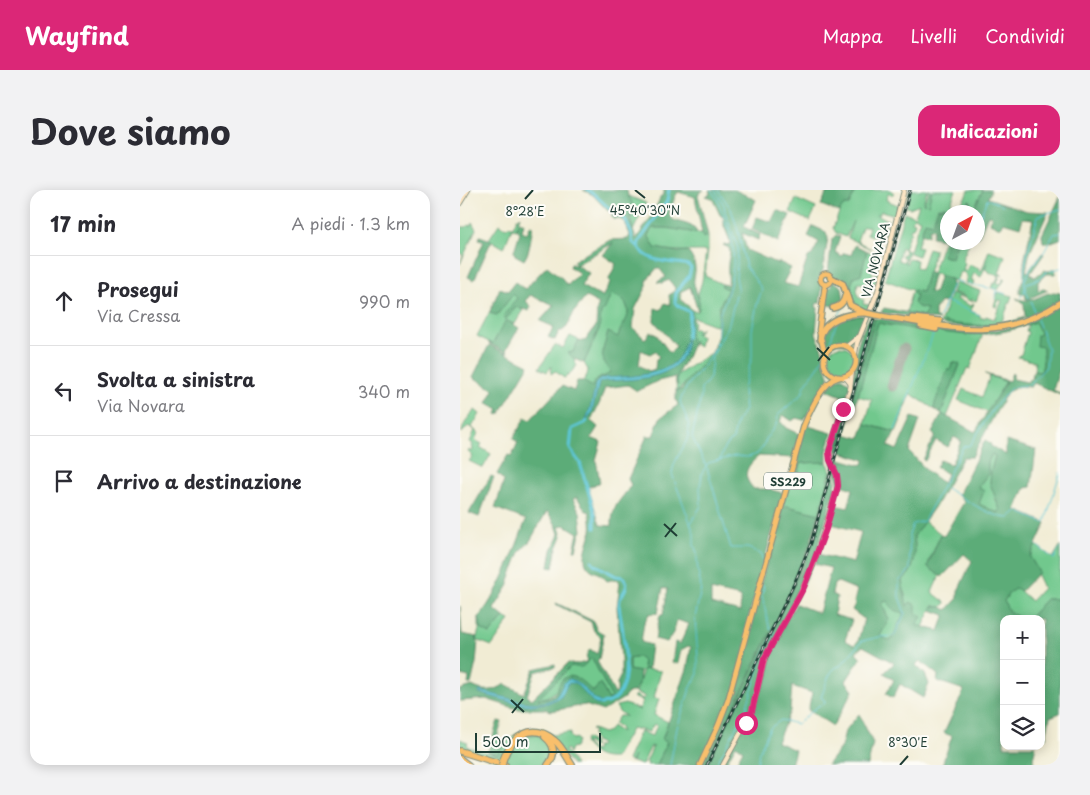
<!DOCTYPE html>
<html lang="it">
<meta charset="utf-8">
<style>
body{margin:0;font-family:"Playpen Sans",sans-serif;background:#f2f2f3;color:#2b2b33}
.controls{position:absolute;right:15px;bottom:15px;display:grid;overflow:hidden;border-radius:10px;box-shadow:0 2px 12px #0003}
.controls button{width:45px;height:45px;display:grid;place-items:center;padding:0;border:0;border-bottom:1px solid #e1e1e2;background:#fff;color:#2b2b33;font:25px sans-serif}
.compass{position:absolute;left:480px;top:15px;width:45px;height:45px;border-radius:50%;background:#fff;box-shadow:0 2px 12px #0003;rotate:41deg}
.scale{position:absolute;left:15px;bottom:12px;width:126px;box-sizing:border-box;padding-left:5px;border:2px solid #1f3d34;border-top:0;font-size:14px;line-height:18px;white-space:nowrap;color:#1f3d34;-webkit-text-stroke:4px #fdfcf7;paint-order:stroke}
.stop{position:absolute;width:15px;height:15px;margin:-11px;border:4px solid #db2777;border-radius:50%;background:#fff}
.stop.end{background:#db2777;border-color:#fff;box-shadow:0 1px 5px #0008}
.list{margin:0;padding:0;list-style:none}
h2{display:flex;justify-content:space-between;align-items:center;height:65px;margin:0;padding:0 20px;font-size:21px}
h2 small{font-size:16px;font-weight:400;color:#7c7c81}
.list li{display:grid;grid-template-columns:32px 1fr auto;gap:15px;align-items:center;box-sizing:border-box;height:90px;padding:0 20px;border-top:1px solid #e1e1e2}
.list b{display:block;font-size:19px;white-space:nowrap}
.list p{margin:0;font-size:16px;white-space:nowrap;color:#7c7c81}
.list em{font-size:16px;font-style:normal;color:#7c7c81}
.icon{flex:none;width:28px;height:28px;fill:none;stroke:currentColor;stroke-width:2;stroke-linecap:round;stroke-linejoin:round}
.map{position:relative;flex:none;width:600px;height:575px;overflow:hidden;border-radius:15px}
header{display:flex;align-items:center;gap:30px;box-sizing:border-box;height:70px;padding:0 25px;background:#db2777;color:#fff}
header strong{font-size:24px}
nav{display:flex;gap:28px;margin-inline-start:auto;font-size:18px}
.intro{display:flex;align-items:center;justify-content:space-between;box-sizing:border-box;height:120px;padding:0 30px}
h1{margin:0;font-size:35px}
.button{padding:12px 22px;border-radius:15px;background:#db2777;color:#fff;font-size:18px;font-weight:700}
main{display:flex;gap:30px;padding:0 30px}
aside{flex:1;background:#fff;border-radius:15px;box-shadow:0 2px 12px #0003}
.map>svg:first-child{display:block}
.green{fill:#71c88d;stroke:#488260}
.forest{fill:#5cac78;stroke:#3e7456;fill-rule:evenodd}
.water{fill:#5dc7d8;stroke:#3e8286}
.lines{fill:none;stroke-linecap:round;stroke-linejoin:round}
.stream{stroke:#5dc7d8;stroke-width:1}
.canal{stroke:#5dc7d8;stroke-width:2.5}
.river{stroke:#5dc7d8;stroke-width:3}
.runway{stroke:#889484;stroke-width:11}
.secondary-casing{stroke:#889484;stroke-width:6}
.primary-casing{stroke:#889484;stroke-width:7}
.trunk-casing{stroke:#889484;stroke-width:8}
.motorway-casing{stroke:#889484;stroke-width:8}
.secondary{stroke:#fce5c4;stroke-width:4}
.primary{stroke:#f8bf6c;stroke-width:4.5}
.trunk{stroke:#f8bf6c;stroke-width:5}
.motorway{stroke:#f8bf6c;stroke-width:5.5}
.rail-casing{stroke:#1f3d34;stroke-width:3}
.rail{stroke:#fdfcf7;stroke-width:1;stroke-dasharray:4;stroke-linecap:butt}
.trunk-bridge-casing{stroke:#889484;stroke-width:8;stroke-linecap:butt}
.motorway-bridge-casing{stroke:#889484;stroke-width:8;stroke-linecap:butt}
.trunk-bridge{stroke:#f8bf6c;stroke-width:5}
.motorway-bridge{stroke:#f8bf6c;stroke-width:5.5}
.route{stroke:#db2777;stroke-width:6}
.ticks{fill:none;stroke:#1f3d34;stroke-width:2}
.labels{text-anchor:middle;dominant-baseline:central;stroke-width:4;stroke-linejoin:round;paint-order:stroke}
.shield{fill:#fdfcf7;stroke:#62766e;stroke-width:1}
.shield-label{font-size:11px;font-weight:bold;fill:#1f3d34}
.street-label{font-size:12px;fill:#1f3d34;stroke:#fdfcf7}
.ticks-label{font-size:12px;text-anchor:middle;fill:#1f3d34;stroke:#fdfcf7;stroke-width:4;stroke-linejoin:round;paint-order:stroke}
</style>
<header>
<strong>Wayfind</strong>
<nav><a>Mappa</a><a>Livelli</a><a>Condividi</a></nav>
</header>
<div class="intro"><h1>Dove siamo</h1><a class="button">Indicazioni</a></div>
<main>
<aside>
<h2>17 min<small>A piedi · 1.3 km</small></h2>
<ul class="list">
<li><svg class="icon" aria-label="ahead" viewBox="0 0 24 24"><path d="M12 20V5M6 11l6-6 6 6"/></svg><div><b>Prosegui</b><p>Via Cressa</p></div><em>990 m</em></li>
<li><svg class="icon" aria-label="left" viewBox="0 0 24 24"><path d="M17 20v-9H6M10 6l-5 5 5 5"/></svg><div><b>Svolta a sinistra</b><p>Via Novara</p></div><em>340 m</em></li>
<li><svg class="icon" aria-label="arrive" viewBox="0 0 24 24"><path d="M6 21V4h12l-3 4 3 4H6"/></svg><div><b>Arrivo a destinazione</b></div></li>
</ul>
</aside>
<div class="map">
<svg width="600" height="575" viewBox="0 0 600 575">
<rect width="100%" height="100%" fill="#fdfcf7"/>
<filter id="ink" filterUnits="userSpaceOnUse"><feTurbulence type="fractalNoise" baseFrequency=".02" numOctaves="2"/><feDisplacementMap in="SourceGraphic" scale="10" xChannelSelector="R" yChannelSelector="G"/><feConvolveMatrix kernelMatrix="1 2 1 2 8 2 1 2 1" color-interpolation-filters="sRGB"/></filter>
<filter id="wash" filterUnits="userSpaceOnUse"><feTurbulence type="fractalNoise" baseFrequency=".0096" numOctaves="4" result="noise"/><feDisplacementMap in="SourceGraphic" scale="20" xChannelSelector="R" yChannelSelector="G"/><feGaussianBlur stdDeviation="1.12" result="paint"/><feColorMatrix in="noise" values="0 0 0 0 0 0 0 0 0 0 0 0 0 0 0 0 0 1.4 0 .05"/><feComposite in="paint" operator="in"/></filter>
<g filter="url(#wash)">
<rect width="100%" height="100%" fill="#f1ecd4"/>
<g class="green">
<polygon points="396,0 430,0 434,3 432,5 428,4 426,10 438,15 435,25 421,21 420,24 416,24 428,30 427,33 423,30 422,34 432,38 429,46 420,42 418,48 407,44 409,36 402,37 397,51 411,59 388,48 393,31 386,47 376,43 373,38 380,20 384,15 389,15"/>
<polygon points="450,0 467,0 463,13 465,14 464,12 468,4 468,0 471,0 468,15 472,0 496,0 489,18 483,16 473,34 465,32 457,57 461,58 458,66 450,63 450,61 460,29 454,27 452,31 455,32 453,38 451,38 450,41 452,42 449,44 444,59 441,57 438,70 443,72 445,68 442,67 442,64 445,64 444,59 448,61 445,73 447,73 448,69 457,70 456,77 461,79 468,58 475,60 462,102 454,100 458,117 467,119 464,126 446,123 452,100 425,90 444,22 455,26 459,14 450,18 446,17"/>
<polygon points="509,0 523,0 513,20 510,10 502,22 498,20"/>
<path d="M168 6 186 13 173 41C170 29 174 16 168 6Z"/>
<polygon points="336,9 356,18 350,31 330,22"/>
<polygon points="60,26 56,39 52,38 44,58 29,49 39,34 46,38 48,36 53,37 57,28 59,28"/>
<polygon points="12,32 16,39 0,74 3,65 0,63 0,37 6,37 8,35 10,36"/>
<path d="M192 38H207L237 43H242L244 47 248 45V60L245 86 262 94V97L268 99 259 117 257 136 233 127V131L234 132 232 138 234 140 235 138 238 139 235 145 241 138 238 145 241 146 239 157 234 154V150L233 154 230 151 229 145 231 124 232 121H238L239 116 238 104 242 91 246 61C228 61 213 62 195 58L188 45Z"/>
<polygon points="484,49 487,50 487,68 488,66 492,67 497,53 509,53 502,70 505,73 503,80 506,81 509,74 519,78 519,81 522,80 529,60 545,66 539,83 543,85 539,85 539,89 537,92 540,94 543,91 543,88 545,89 538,100 531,98 533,93 535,94 539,85 530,83 530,82 525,79 528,70 521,87 514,83 511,90 514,92 513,95 505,93 507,86 503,82 500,82 496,91 474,83 472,90 470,89"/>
<polygon points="407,61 416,65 412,84 415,85 416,83 419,83 416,92 414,94 398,93 397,97 398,107 404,110 403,114 410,115 409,119 406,120 393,116 391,95 394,87 401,84"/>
<polygon points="496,92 520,101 516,111 511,109 511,110 513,112 505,109 504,106 492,102"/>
<path d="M538 102 552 106 541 134 516 136 480 134 491 103 503 107V108L497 107 496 109C502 111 507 114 512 117V115L514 113 511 121 520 125V128H525L526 126 534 129 542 111 539 110 536 117 534 116Z"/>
<polygon points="53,104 57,108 46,129 56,117 63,120 55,134 46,131 33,154 17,146 29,123 37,125"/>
<path d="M151 104C161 107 169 113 168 125 167 132 159 139 158 148L148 142C143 163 138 163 150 182L148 185 141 187 132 197 123 191 127 185 128 180 124 173 139 139 141 122Z"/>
<path d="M574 132C584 140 585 171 581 182L574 181 575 172 558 167 559 165H561L568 142 566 141 568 135Z"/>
<polygon points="418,133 432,136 438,135 456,140 478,140 507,145 523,144 510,179 507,178 487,227 481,223 500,175 493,172 490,180 487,180 474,219 451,204 436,242 405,234 412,210 398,206"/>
<polygon points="110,146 119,150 113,162 108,163 115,169 114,172 117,175 109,185 104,188 95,181 91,184 92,176 87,182 79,178 95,155 103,158"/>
<circle cx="381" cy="171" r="15"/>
<path d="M249 164H251C246 171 222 199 216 201L217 185Z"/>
<polygon points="530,186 546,191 527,222 498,210 503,199 522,207"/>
<path d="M15 220 20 224 12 237 18 243 15 250 22 254 20 257 31 264 23 278 9 271 13 266 8 262 9 260 12 262 13 258 12 256 13 254 10 252 15 240 8 236 2 243C2 235 10 225 15 220Z"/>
<polygon points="532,263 535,266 531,281 530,293 540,320 537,323 518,314 518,297 528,284 528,272"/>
<polygon points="367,272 371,280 359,324 323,315 332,284 341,273"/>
<path d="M464 331 481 344 469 371 468 377 480 385 472 402 486 413 482 417 473 416 463 437 455 435 447 417 442 390C456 382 456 360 454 346Z"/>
<polygon points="576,355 593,368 600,356 600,411 598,409 586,409 571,426 562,429 549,422 544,411 549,403 556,397 571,411 583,398 577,385 579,382 570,367"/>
<polygon points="427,411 445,423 431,451 420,447 421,441 429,429 422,415 423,412"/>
<polygon points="19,427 21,439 30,444 44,427 50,430 32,456 16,450 19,440"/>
<path d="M179 467 182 469 184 479 201 481 194 508 199 509 194 525 208 532 202 550 207 552 197 575H187L188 573 186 572 192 559 191 558 194 557 191 556 182 575 172 572 174 566 171 572 167 570 180 541 192 546 197 536 194 534 189 542 172 538 155 568C140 569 133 565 124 553L126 548 130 550 129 553 131 551 134 553 133 555 135 556 133 557 127 552 126 554 132 560 136 561 137 556H140L141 554 135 551V550L133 549 134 546 132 545 134 541 131 540 133 539 143 543 149 541 152 536 161 542 160 537 154 534 159 526H166L159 522 156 516 165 514 180 520 176 518H180L183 511 173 507 176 508 174 505 180 507 179 509 185 508V506L176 503 183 480 180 482 169 480V469Z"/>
<path d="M132 468 152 508 149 510 140 493 133 502 130 498 102 490C96 503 91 507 77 509L111 476 118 477Z"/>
<path d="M75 538 86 541 93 545 111 542 110 546 113 549 116 548 118 551 115 557 111 558 109 563 107 559 105 560 115 575H112L88 545 61 544 42 572 0 558V549L7 552 8 557 38 565C47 549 56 540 75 538Z"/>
<polygon points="67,545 76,545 85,548 93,563 86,575 53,575 44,572 50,556"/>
</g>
<g class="forest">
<path d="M123 0H167L168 6 172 12 170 31 176 49 192 26 201 6 204 4V0H244L240 2 238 5 248 45 243 48 235 7 218 2C214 7 214 12 211 17 202 37 233 28 237 43L207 38H193L188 45 195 58 218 62 227 61C232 66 236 74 235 82 235 86 233 90 234 94 236 103 242 112 238 121L230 97 220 102 222 111 232 119C233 129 226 144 233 154 230 159 229 164 226 169 221 178 215 183 218 195H216L215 187 198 191 177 201 168 195 145 198 140 212 131 231 138 237 131 248 141 252 136 270 140 293 128 297 140 335 152 336C151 315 161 311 171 295L168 289 187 246H193L200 228 218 215 216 210V201L222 199 226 192 251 164 258 145 259 117 268 99 262 97V94L268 95C269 87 267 81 268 74 268 68 271 65 269 58L263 55 271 54 264 36V28L260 25 252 8 246 6 250 4 249 0H275L296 10 284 37 300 45 298 50 282 43 287 60 318 74 319 72 331 78 323 93 338 97 348 67 352 65 359 52 348 46 353 36 366 42 368 48 363 80 358 90 362 96 360 113H357L356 117 358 118 356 143 364 165V173L369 185V190L344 230 336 228 332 231 323 225 320 231 326 238 339 244 333 268 299 266C286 276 281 286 294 299H308L323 303 288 429 290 432 323 315 359 324 350 354 334 394 246 575H197L207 552 202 550 227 479 231 457 228 456 221 460 218 473H212L215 452 220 454 229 434 217 430 213 443 207 452 195 449 200 425H203L208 399 203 398 198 423 189 424 184 433 181 452 191 455 188 479 184 480 182 469 179 467 169 469V480L180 482 179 494 174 502H169L164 508 143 521 125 515 91 521 84 519H57L26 509 0 511V500L12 496C23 502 34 502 45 494L64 504 74 479 95 474V477L75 482 67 506 72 509 108 473 119 474 128 471 126 466 130 459 137 464 141 447 134 441 131 432 97 415 96 413 133 431 137 440 144 444 139 469 137 471 155 504 157 502V493L161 485V470L157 417 160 392 156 389 147 391C139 381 133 383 128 377 120 368 130 351 131 341 132 335 131 328 129 321H126L117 307 113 309 120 322 122 341 120 344 116 360H114L118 343 105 335 99 336 102 346 96 361 93 378 89 377 92 360 99 344 96 335 87 321 70 351 60 362 49 390V395L34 419 44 427 30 444 21 439 19 427C42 398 53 364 66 330L35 318 44 291 37 284 48 265 52 266 58 252 53 249 65 228 70 230 102 196 114 201 117 191H123L132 197C135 186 145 189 150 182 138 163 143 163 148 142L158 147C159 139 167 132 168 124 169 113 161 107 151 104L145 119 141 122 139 139 124 173 114 169 108 163 113 162 119 150 125 151 136 136 137 119 139 114 126 107 114 122 107 137 102 141H99L95 150 88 147 94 137 80 131 94 115 70 105 66 111 71 116 69 121 56 117 46 129 43 126 57 108 53 104 37 125 29 123 40 98 48 101 55 92 65 99 87 76 103 89V91L108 95 119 83 110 77 111 74 118 76 129 83 121 96 142 107 150 93 149 89 156 74 143 65 153 53 116 75 113 71 150 50 168 49 170 45 165 32 157 28 155 30 152 27V22L147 20 133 5ZM197 78H199L206 87 197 92 202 93 209 90 215 98 214 102 209 105 210 115 205 113 201 120 195 118 194 131 216 156 210 163 196 144 190 142 185 149 173 138 175 119 187 96V90ZM181 160 190 164 195 161 199 167 196 169 195 179 189 181 179 175ZM251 400 281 407 280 422 251 414ZM132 468 152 508 149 510 140 493 133 502C126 495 112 479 102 490 98 494 98 501 93 505 89 508 83 508 78 509L111 476C127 479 122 475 132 468Z"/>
<polygon points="368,0 396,0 389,15 384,15 379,22 361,15"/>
<polygon points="523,0 531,0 528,8 567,21 588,22 569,65 566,81 568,82 582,63 584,64 570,84 575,87 584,80 588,81 596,79 595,84 586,84 578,92 578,101 583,99 588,100 568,109 566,109 565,104 560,104 560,98 564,87 564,72 573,29 563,28 560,37 543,32 540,38 530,33 532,26 528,25 518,48 518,22 488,22 488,52 497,53 492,68 482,66 487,50 472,47 474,39 470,38 468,46 461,43 465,31 473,33 478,17 482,18 483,16 502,22 509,10 513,20"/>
<polygon points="600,7 600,49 589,53 583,52 582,45"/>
<polygon points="317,20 330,25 318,52 292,39 297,27 311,32"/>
<path d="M59 31 64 33 62 41 67 43 70 36H73C70 49 71 60 64 70L55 65 54 61 60 42 56 39Z"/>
<polygon points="376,45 380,47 375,62 381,66 384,63 391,65 395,55 407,61 401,84 394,87 391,95 393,115 391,112 386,95 372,87 368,83 372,49"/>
<polygon points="20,46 31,50 32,53 30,54 14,90 8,87 24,51 19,49"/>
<polygon points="468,81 472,83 470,89 472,90 469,102 474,103 480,86 492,90 491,94 493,95 485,113 480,112 475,120 475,127 479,130 422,123 421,122 424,118 464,126 467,119 458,117 454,113 456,106 453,102 454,100 462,102"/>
<polygon points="372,92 375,92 382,97 384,110 377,117 365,114 367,99 371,96"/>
<path d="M594 102 600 103V111C562 136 527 141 483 135L484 132C512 137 538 137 565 127L564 114 556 108C573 115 578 104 594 102Z"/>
<path d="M600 115V177L593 200 600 203V205L574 193 571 197 560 196 547 202 512 267H503L478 312 454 346C456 360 456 382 442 390L447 416 450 412 456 415V423L462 427 456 435 479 441 485 425 471 420 473 416 482 417 487 420 498 408V401L512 371 504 364 482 387 468 377V375L481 344 484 346 504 312 498 305 525 250 530 253 531 256 546 265V251L576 260 571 297 565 298 556 320 586 333 570 367 579 382 561 401 556 398 549 403 544 411 549 422 562 429H544V556H576L573 569 576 575H482L492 546 484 543 504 500 477 491 478 485 460 471 456 475 465 484 469 494 463 508 440 494 433 508 426 504 434 490 424 483 434 473 403 456 396 462 401 468 386 491 393 501 373 536 348 520 352 503 332 496 330 521 317 552 335 560 331 575H275L283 560 276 555 265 575H247L341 381 354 347 372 281 376 292 375 300 353 372 343 396 307 465 336 414 359 423 371 378 355 374 358 364 393 373 401 342 368 333 374 315 388 318 393 299 379 294 374 278 376 268 402 275 405 270 378 261 415 128 437 131 475 140 474 142 418 133 398 206 385 244 400 248 405 234 435 242 428 256 437 260 452 227 460 230 449 261 467 281 483 293 487 284 476 277 480 270 491 275 501 251 494 247 488 257 476 250 465 271 463 270 475 246 472 243 482 224 515 242 546 192 525 184 549 191 552 183 553 184V189L567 192 573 187 571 185 574 181 581 182C584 174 583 166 583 157L576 156 577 145 580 144 577 135 574 132C545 145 513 147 482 142L478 140V137C498 138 521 143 542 139 562 136 581 124 600 115ZM532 264 535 266 531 281 530 293 540 320 538 323 519 314 524 301 518 297 528 284V272ZM378 392 397 400 394 412 395 414 392 420 404 429 398 451 394 455 385 450 392 430 374 425 377 407 372 404 374 394ZM427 411 433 420 444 423 431 451 420 446 429 429 422 415 423 412Z"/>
<path d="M400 125 407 126 397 147 387 154 380 153 368 155 362 151C363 149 362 146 363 143 367 131 390 127 400 125Z"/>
<path d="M410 127 414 128 373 276 370 260 392 199 391 185C402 173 394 170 397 158 399 147 405 136 410 127Z"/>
<polygon points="46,130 59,138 46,160 48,163 28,153 33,153"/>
<polygon points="29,155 69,175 39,225 37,224 39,219 27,213 34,200 13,187"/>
<polygon points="493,172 500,174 481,223 474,219 475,213 487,180 490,180"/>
<polygon points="379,188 383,188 389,192 390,197 386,208 365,199 371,193"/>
<polygon points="345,235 372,243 367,262 367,272 341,273 339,283 332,284"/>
<polygon points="31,286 34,287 19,327 9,323"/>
<polygon points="586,409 598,409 600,411 600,523 590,527 586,548 581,548 581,429 564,429 571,426"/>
<polygon points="0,416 2,444 17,447 16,450 18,451 16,473 11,494 8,494 9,487 0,485"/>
<polygon points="399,524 413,553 408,575 367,575 381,557 385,541"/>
<polygon points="38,531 42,532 37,548 46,551 38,565 28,561"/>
</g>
<g class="water">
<path d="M227 144C228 191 179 189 144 191L139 193 132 222 125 233C128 223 132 214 134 203 135 199 134 195 137 192 143 186 151 188 159 187 174 187 204 183 215 172 222 165 225 154 227 144Z"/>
<path d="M110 489C124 493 130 511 145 514L138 515 135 514 115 493H108L101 507 88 513 72 515 58 514 19 503V501C40 504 72 520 93 509 102 504 100 492 110 489Z"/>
</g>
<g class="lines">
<g class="stream">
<polyline points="258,0 271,19 277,37 286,77 302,99 297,114 292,140 292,167 283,199 285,220 277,231 273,249 264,258 260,270"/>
<polyline points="518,32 527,9 543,15"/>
<polyline points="590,81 600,78"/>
<polyline points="387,90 388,102"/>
<polyline points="495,90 497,91"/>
<polyline points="565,90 572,76 584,62 594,44 600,43"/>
<polyline points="498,91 503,93"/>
<polyline points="506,93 512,95"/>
<polyline points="514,95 517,96"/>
<polyline points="519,96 529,98"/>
<polyline points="532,98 537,100"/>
<polyline points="540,102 546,104"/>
<polyline points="564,103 567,93 579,89 587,81"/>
<polyline points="561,107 562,105"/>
<polyline points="535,108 537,101"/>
<path d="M569 108C556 85 572 50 578 26L600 19"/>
<polyline points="488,112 520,125"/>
<polyline points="571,112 575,124"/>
<polyline points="379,125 386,111"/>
<polyline points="479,128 494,92"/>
<polyline points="369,155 377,131"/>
<polyline points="467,162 474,141"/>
<polyline points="571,193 586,177 588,159 577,129"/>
<polyline points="435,240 466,163"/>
<polyline points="246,276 232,247 241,207 241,199 250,188 252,167 269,133 278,97 276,87 278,58 265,22 264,15 255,0"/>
<polyline points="247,278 271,358 288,358 301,364 303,371 298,393"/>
<path d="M482 296C499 305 531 328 549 328L557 321 582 332H585L600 283"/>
<polyline points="231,333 241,316 240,298 242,283 248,273 275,266 288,267 297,264 303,257 307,247 316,235 318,225 342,204 345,195 361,173 363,167"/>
<polyline points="575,354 594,369 600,357"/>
<polyline points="301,395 304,396 302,406 309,436 311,439"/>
<path d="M210 575 217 538 230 499 238 484V468L235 428 241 398 237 373V363L234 355V343L212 284C213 267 230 254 229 239 229 229 222 220 220 211 228 189 243 180 254 160 260 149 257 138 259 126 261 119 265 112 267 105 273 88 276 64 271 47L257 9 251 0"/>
<polyline points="256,575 286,520 302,468 315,442 313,441"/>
<path d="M297 575 299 562 310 538 321 530 337 534 358 516 364 514 365 511 361 507C366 497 368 478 380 476L402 451 419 447 434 446 445 423 439 407V391L445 386 450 379 449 345 453 334 464 331 503 257 510 255 535 216 552 197 570 195"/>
</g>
<polyline class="canal" points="127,0 134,4 154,23 165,29 171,42 173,53 178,56"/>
<g class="river">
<path d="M209 0 207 11 179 52 178 56C188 74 211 71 228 75L231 78 229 86 216 103 215 112 218 116 230 122 227 147"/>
<polyline points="127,231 125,233 112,239 110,259 120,273 135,324 135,338"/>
<path d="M132 371 134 374 156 386 163 387C170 396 165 399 161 407 160 407 159 415 159 416 162 441 180 512 141 514"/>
</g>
<polyline class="runway" points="432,196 444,159"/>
</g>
</g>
<g filter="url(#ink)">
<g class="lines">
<defs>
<g id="secondary">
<polyline points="0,13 8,0"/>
<polyline points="387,156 398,147"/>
<polyline points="395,164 397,153 418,101 444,0"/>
<polyline points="382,187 387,189 390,193"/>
<polyline points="371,254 390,200 392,182"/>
<path d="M263 575 291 524 306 465 336 411 353 376 378 296C378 276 367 276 371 252"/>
</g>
<g id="primary">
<circle cx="366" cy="89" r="5.5"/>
<polyline points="365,95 359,140 365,165"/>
<circle cx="380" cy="171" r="16"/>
<path d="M240 575 258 536 268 510 344 235C350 221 362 192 379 187"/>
</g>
<g id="trunk">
<polyline points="370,87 383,94 390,115 403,122"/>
<path d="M373 118C380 117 384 112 385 106"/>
<path d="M426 127C493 137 538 153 600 113"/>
<polyline points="452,128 480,131"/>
<polyline points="461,136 476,139"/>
<path d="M360 149C363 129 389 123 406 123"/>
</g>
<g id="motorway">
<path d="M85 547C95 555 96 565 88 575"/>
<polyline points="0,561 45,575"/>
<polyline points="0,569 8,575"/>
<path d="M43 570C51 547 72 531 94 550 102 556 106 566 112 575"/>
</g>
</defs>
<use href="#secondary" class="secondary-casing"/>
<use href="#primary" class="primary-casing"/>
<use href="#trunk" class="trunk-casing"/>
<use href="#motorway" class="motorway-casing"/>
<use href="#secondary" class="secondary"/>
<use href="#primary" class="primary"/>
<use href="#trunk" class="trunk"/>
<use href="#motorway" class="motorway"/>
<defs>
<polyline id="rail" points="247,575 334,394 351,353 450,0"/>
</defs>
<use href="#rail" class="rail-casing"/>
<use href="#rail" class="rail"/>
<defs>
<polyline id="trunk-bridge" points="406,123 426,127"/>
<polyline id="motorway-bridge" points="42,575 43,570"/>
</defs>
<use href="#trunk-bridge" class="trunk-bridge-casing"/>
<use href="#motorway-bridge" class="motorway-bridge-casing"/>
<use href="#trunk-bridge" class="trunk-bridge"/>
<use href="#motorway-bridge" class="motorway-bridge"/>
</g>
</g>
<g class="lines" filter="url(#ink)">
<polyline class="route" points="286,533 292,521 304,469 344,397 366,339 378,296 377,285 370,270 369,262 383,219"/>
</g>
<path class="ticks" d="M175 0 185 8M65 9 73 0M357 158 370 170M358 171 369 157M204 334 217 346M205 347 216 333M51 510 64 522M52 523 63 509M440 575 448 566"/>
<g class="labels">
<rect class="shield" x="304" y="282.5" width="48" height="17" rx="4"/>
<g class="shield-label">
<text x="328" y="291">SS229</text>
</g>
<g class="street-label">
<text transform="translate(415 70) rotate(-75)">VIA NOVARA</text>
</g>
</g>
<g class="ticks-label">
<text x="185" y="25">45°40'30"N</text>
<text x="65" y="26">8°28'E</text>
<text x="448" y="557">8°30'E</text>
</g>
</svg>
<div class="controls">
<button>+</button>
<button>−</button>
<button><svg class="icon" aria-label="layers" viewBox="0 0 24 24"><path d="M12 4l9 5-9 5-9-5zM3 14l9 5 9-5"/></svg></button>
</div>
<svg class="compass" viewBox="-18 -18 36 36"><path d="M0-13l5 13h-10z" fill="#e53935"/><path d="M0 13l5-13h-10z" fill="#7c7c81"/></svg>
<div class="scale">500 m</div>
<div class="stop" style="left:286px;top:533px"></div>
<div class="stop end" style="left:383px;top:219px"></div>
</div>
</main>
